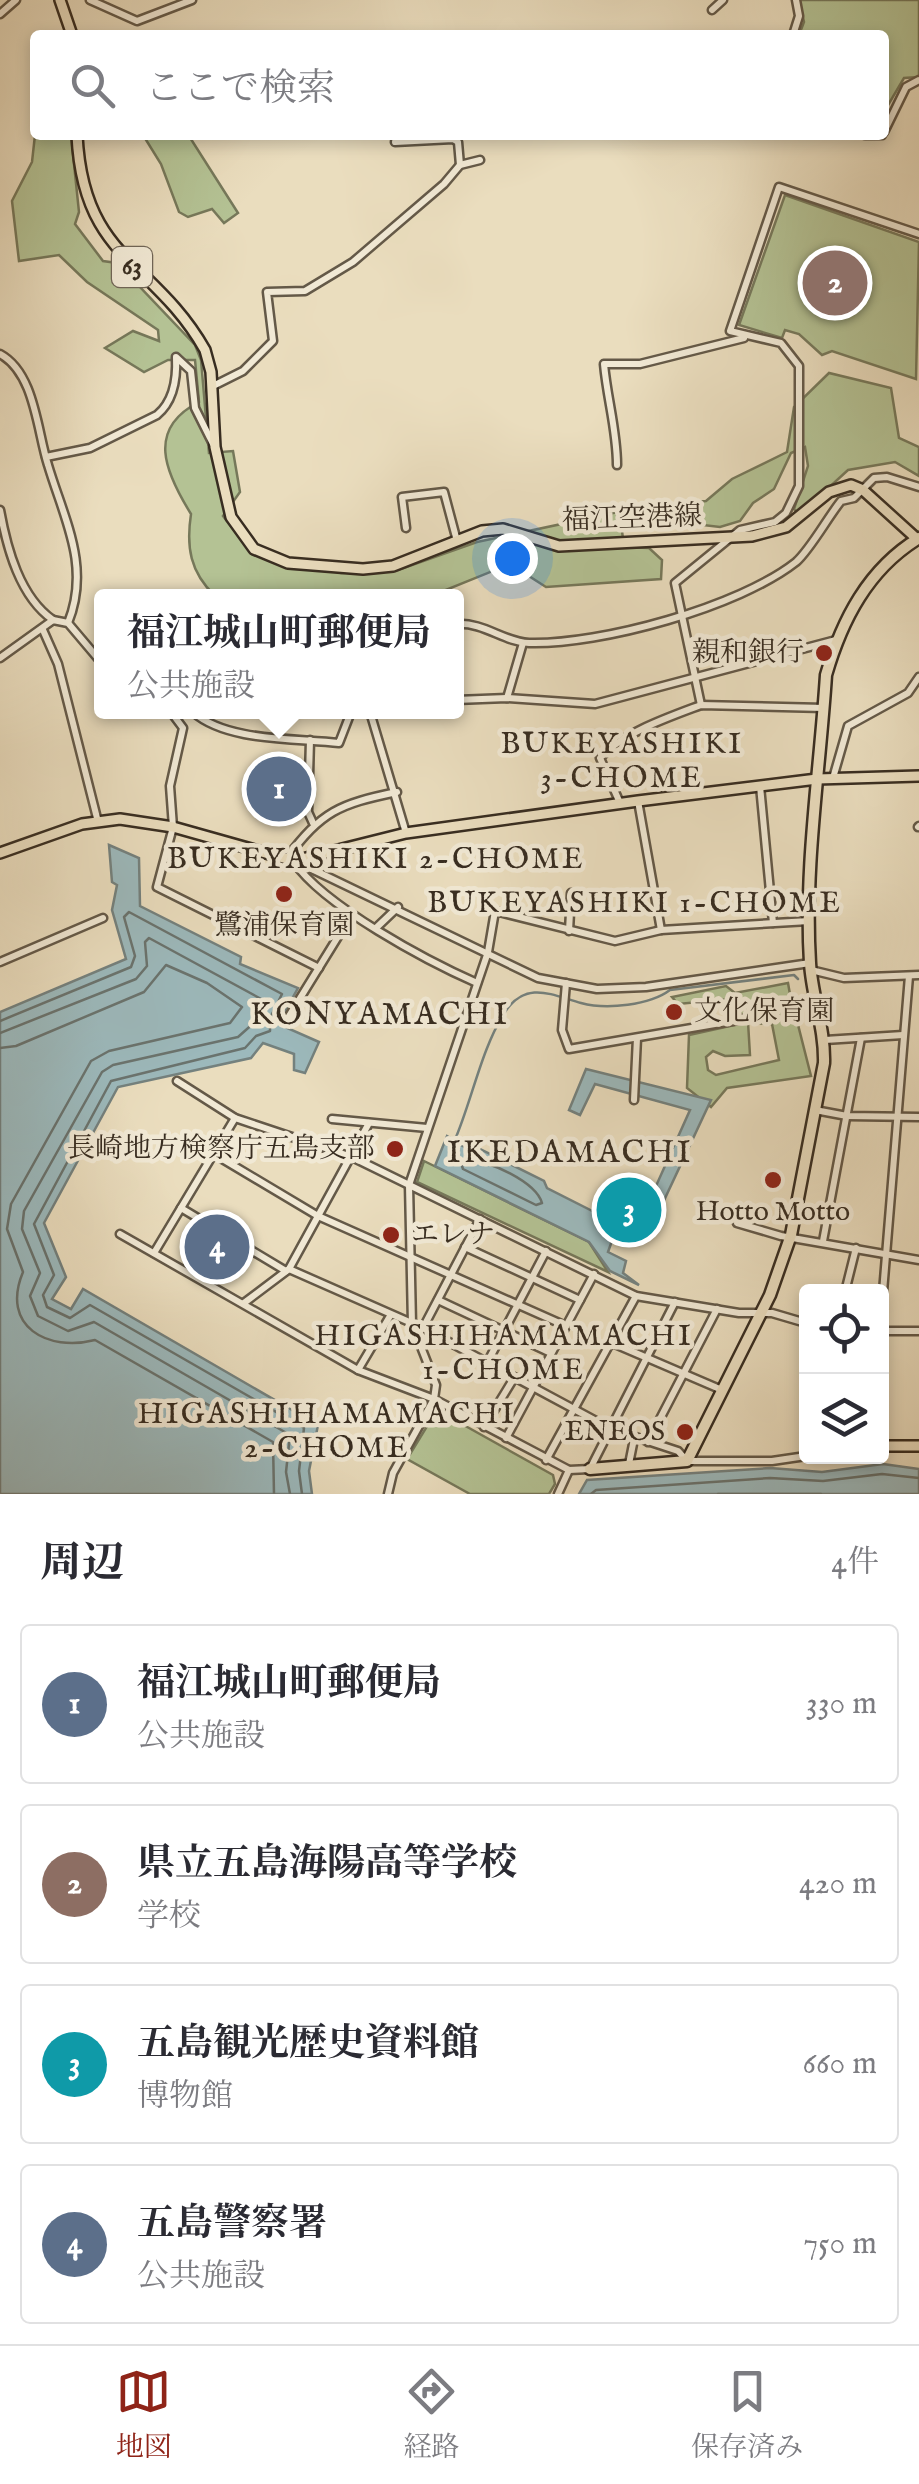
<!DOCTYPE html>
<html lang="ja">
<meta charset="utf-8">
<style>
body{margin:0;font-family:"IM FELL English","Noto Serif JP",serif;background:#f7f7f7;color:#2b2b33}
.controls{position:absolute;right:30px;bottom:30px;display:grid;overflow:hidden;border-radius:10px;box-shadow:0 5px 15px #0003}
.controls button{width:90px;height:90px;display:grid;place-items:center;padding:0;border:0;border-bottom:2px solid #e1e1e2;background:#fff;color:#2b2b33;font:50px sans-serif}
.you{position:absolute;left:512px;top:558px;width:35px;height:35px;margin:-25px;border:8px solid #fff;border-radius:50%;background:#1a73e8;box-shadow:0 0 0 15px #1a73e833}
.badge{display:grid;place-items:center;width:65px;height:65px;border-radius:50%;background:#8f2418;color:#fff;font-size:32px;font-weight:700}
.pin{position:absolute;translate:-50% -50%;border:5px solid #fff;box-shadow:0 2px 10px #0006}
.popup{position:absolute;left:94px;top:589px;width:370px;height:130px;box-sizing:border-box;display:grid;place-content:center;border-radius:10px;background:#fff;filter:drop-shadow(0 2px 8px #0005);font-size:32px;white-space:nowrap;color:#7c7c81}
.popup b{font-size:38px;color:#2b2b33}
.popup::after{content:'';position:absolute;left:50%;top:100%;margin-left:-20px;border:20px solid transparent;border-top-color:#fff}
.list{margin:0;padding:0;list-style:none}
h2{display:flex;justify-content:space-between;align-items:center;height:130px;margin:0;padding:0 40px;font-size:42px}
h2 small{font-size:32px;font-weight:400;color:#7c7c81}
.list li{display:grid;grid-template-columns:65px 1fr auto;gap:30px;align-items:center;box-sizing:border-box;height:160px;margin:0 20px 20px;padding:0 20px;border:2px solid #e1e1e2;border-radius:10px}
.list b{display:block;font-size:38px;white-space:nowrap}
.list p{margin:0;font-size:32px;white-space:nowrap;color:#7c7c81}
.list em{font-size:32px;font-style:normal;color:#7c7c81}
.icon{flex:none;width:55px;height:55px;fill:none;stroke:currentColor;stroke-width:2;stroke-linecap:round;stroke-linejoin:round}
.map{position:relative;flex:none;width:919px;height:1494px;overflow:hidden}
.search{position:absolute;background:#fff;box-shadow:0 5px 15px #0003;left:30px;right:30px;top:30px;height:110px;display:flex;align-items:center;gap:25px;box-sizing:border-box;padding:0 35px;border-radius:10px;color:#7c7c81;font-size:38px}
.sheet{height:850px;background:#fff}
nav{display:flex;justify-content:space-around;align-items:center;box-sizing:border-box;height:140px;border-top:2px solid #e1e1e2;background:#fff;font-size:28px;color:#7c7c81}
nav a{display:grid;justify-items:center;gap:5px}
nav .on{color:#8f2418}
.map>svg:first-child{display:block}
.green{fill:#b4c294;stroke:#76785a;stroke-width:2.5}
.water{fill:#9cb9bc;stroke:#74817e;stroke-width:2.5}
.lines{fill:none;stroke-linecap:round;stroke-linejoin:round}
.shore{stroke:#6a736e;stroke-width:2.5}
.stream{stroke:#74817e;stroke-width:2.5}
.minor-casing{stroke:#645948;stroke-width:11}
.major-casing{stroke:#382d21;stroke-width:14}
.highway-casing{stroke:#382d21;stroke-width:15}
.minor{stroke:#f1e9d5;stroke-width:6}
.major{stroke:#eaddbe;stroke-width:9}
.highway{stroke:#eaddbe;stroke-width:10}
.poi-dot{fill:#8f2418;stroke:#f1e9d5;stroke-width:4}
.labels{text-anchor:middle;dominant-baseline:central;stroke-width:9;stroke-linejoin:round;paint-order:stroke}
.shield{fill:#f1e9d5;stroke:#706557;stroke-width:2.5}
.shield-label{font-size:25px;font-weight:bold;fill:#382d21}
.street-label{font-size:28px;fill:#382d21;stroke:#f1e9d5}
.poi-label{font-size:28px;fill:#382d21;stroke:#f1e9d5;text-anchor:end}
.neighbourhood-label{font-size:30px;letter-spacing:2.5px;fill:#382d21;stroke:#f1e9d5}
.quarter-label{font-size:32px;letter-spacing:2.5px;fill:#382d21;stroke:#f1e9d5}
</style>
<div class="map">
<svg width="919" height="1494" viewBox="0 0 919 1494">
<rect width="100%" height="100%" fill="#eaddbe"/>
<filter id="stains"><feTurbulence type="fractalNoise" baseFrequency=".002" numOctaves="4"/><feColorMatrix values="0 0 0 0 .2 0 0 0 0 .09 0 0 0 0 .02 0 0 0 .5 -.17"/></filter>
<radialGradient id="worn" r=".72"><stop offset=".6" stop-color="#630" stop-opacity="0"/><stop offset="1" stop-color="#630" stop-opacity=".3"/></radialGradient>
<g class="green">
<polygon points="799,0 919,0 919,77 904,78 884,112 884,35 799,35 804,22"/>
<path d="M35 135H71L79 212 75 224 103 261 117 263 195 345 201 360 209 453 233 451 240 492 223 516 252 554 341 573 398 570 477 542 646 506 706 501 732 479 787 452 794 407 829 373 891 388 899 438 919 447V476L895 462 848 470 799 515 794 509 808 466 805 447 791 453 774 489 753 503 740 521 720 527 643 518 622 531 624 547 649 548 662 560 661 579 546 587 510 564 431 596H286L238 591 215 596C190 572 186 547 191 514 165 472 146 429 199 402L195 360H168L144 372 105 348 133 331 159 341 158 330 87 282 59 255 19 261 12 201 32 162Z"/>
<polygon points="143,135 189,136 238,213 224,223 212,209 188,217 179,212 161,164"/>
<polygon points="785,195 919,242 916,379 832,351 822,355 799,334 785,330 782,338 739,325"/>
<path d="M788 983 791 1000 784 1003 769 997 747 1005 745 1013 754 1016 772 1007 796 1017 811 1076 727 1088 711 1107 687 1088 689 1035 748 1022 750 1055 725 1056 713 1051 706 1057 708 1070 716 1075 779 1060 772 1024C751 1025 741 1018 730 999L678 1004 672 997 726 986 735 993Z"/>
<polygon points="424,1161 589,1242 608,1272 417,1182"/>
<polygon points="444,1414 553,1475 555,1484 549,1494 470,1494 407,1459 432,1418"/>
</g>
<g class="water">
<polygon points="109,845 139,858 140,906 241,957 240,964 298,988 278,1024 319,1042 305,1073 294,1070 294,1054 263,1043 251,1058 118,1087 44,1223 66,1277 52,1299 71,1309 83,1289 318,1425 309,1471 312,1494 0,1494 0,1012 126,959 112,910 117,885 112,882"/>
<polygon points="586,1069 711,1100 659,1211 608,1189 613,1179 652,1195 690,1110 595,1084 580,1115 569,1110"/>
<polygon points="447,1136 469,1150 480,1149 544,1181 547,1188 618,1224 608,1252 626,1261 623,1273 639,1285 610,1271 589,1242 435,1166"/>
<polygon points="883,1464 919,1469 919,1494 579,1494 587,1480 770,1468 822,1472"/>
</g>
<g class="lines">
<g class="shore">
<polyline points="0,1021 131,967 135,956 124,917 129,912 282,994 270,1018 270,1031 256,1036 245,1048 111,1081 34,1224 54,1275 43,1295 47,1307 70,1318 90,1305 304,1428 299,1471 302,1494"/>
<polyline points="0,1033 136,979 147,966 145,942 149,938 263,1000 256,1021 238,1037 113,1065 102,1072 24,1211 22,1229 40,1273 30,1296 38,1316 68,1331 94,1322 290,1435 286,1472 290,1494"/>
<path d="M0 1048 16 1046 144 992 166 965 207 983 242 1007 230 1023 109 1051 91 1061 11 1204 7 1229 23 1272C0 1327 48 1352 95 1340L273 1442 274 1494"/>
<path d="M467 1160C489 1160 536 1182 542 1203L536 1205 463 1169 461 1163Z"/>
<polyline points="591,1494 596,1490 770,1478 823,1481 882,1474 919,1478"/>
<polyline points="718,1494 821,1494"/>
</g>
<path class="stream" d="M454 1142C472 1101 481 1049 505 1012 526 980 552 995 581 1003 607 1010 650 1005 670 990L794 975 798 979"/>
<defs>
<g id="minor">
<polyline points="90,0 137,21 192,0"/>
<polyline points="712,10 723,0"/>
<polyline points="0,14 16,0"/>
<polyline points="793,35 799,16 796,0"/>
<polyline points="884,132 906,87 919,80"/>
<polyline points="865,135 882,135"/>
<polyline points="395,142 453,139 458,142 460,165"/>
<path d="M0 354C35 373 37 431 48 465 64 519 91 566 68 623"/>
<polyline points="213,386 243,371 273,341 267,292 305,291 353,262 444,184 460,165 480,160"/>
<path d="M46 457 90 448 157 415C174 401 177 377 176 357L191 371 195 408 213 444"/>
<path d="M617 465C617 431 607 398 604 364H640L744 338"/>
<path d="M0 510C7 549 20 597 53 620"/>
<polyline points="406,528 402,497 444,492 457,541"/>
<path d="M456 624C484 622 504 642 529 643 600 645 739 607 796 562 810 550 828 517 841 501L854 498 874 478 887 477 919 487"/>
<polyline points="43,630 58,664 98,822"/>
<polyline points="0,658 53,620 68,623 101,662"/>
<polyline points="507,698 523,643"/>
<polyline points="456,700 507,698 595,704 836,640"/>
<polyline points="701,705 675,583 740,530 775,522 786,513 799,486 799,366 781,343 730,331 779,187 919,234"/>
<polyline points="171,712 183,728 170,786 173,827 157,887 319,968"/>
<path d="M193 712C227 742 295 738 339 743L351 712"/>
<polyline points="370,712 406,833"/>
<polyline points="310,740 308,812 313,823"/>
<polyline points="833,778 848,726 908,693 919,677"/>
<polyline points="760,786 773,923"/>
<polyline points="638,801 661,930"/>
<path d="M620 803 600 758C622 733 669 717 701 705L824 708"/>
<polyline points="918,827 919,826"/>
<path d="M286 859C322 811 339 804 397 792"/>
<polyline points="295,861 538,978 597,989 646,987 810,963"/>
<path d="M294 862C324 906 427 961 477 983"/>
<polyline points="376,928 398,907"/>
<polyline points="569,931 571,893"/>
<polyline points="0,962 103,918"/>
<polyline points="811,970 844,978 919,975"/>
<polyline points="566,983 562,1030 569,1049 744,1019"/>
<polyline points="286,1021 352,914"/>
<polyline points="825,1040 903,1035"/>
<polyline points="177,1081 235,1118 352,1157 636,1296 739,1313 772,1313 806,1323"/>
<polyline points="634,1100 637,1038"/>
<polyline points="815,1110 847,1116 919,1117"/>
<polyline points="332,1119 427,1128"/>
<polyline points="214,1154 318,1216 566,1326"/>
<polyline points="181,1208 286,1271"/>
<polyline points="737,1223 781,1236 919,1260"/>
<polyline points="120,1234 358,1370 434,1399 569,1470 590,1469 675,1302"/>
<polyline points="823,1241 861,1038"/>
<polyline points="465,1247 580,1300"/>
<polyline points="154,1253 235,1118"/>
<polyline points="289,1269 423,1328 611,1429 678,1451 687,1461 772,1461 806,1456"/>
<polyline points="845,1292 856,1248"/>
<polyline points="438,1300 551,1353"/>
<polyline points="244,1303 289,1269 369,1123"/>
<polyline points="882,1304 909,976"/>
<polyline points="423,1328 480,1219"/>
<polyline points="882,1331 919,1331"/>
<polyline points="610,1342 722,1390"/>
<polyline points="487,1363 546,1251"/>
<polyline points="358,1370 390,1316"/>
<polyline points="484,1427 514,1378"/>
<polyline points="506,1438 594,1274"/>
<polyline points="648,1442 717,1309"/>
<polyline points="546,1460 636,1296"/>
<polyline points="629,1464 634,1439"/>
<polyline points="388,1494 393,1473 434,1399 436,1385 412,1324 409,1185 488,952 495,911 615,941 661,930 809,921"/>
<polyline points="558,1494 569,1470"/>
</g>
<g id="major">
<polyline points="60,0 72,35"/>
<path d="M77 135C83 260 154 260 205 350L211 372 215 447 231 517 254 549 288 563 363 569 393 566 482 531 503 529 559 546 752 536 786 527 829 492 851 485 863 490 917 539"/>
<polyline points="0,853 82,824 120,819 173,827 294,861 406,833 638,801 817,779 919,776"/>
<polyline points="882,1446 919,1446"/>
</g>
<path id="highway" d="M590 1469 687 1461 770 1295 791 1235 824 1063C825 1028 812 997 810 963 804 867 820 770 826 675 842 620 868 569 919 538"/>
</defs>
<use href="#minor" class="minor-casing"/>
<use href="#major" class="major-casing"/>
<use href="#highway" class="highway-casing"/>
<use href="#minor" class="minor"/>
<use href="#major" class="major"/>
<use href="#highway" class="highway"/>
</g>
<g class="poi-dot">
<circle cx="824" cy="653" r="10"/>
<circle cx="284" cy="894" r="10"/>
<circle cx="674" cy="1012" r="10"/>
<circle cx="395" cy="1149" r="10"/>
<circle cx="773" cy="1180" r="10"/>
<circle cx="391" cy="1235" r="10"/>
<circle cx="685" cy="1432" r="10"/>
</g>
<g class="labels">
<rect class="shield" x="112" y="247" width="40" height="40" rx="8"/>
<g class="shield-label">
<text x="132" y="267">63</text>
</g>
<g class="street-label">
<text transform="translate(632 519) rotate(-2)">福江空港線</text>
</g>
<g class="poi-label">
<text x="804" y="653">親和銀行</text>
<text x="284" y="926" text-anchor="middle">鷺浦保育園</text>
<text x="694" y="1012" text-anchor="start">文化保育園</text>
<text x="375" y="1149">長崎地方検察庁五島支部</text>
<text x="773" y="1212" text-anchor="middle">Hotto Motto</text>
<text x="411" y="1235" text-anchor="start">エレナ</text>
<text x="665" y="1432">ENEOS</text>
</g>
<g class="neighbourhood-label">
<text x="622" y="745">BUKEYASHIKI<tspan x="622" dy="34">3-CHOME</tspan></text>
<text x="376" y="860">BUKEYASHIKI 2-CHOME</text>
<text x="635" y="904">BUKEYASHIKI 1-CHOME</text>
<text x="504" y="1337">HIGASHIHAMAMACHI<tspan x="504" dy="34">1-CHOME</tspan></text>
<text x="327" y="1415">HIGASHIHAMAMACHI<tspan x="327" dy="34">2-CHOME</tspan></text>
</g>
<g class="quarter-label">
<text x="380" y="1015">KONYAMACHI</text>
<text x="570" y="1153">IKEDAMACHI</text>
</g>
</g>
<rect width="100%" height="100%" filter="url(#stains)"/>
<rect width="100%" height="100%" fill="url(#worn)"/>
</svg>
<div class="controls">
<button><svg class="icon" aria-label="locate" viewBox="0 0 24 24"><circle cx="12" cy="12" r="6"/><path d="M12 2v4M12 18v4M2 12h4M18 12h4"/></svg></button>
<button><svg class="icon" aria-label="layers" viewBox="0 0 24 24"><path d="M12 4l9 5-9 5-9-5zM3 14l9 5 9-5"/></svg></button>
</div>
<div class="you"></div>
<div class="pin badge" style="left:279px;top:789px;background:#5c6f8a">1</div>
<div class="popup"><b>福江城山町郵便局</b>公共施設</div>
<div class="pin badge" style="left:835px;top:283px;background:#8d6e63">2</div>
<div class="pin badge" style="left:629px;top:1210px;background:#0f9aa8">3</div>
<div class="pin badge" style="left:217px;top:1247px;background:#5c6f8a">4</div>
<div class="search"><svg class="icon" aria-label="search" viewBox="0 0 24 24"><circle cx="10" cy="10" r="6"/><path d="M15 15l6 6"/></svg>ここで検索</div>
</div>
<section class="sheet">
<h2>周辺<small>4件</small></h2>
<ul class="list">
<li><span class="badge" style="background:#5c6f8a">1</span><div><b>福江城山町郵便局</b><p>公共施設</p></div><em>330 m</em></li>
<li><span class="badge" style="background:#8d6e63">2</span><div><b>県立五島海陽高等学校</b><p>学校</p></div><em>420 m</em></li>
<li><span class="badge" style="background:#0f9aa8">3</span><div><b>五島観光歴史資料館</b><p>博物館</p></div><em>660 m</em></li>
<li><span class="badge" style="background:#5c6f8a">4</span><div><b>五島警察署</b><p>公共施設</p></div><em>750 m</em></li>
</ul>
</section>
<nav>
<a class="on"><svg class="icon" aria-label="map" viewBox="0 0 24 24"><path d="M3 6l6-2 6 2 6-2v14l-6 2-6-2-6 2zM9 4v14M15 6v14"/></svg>地図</a>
<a><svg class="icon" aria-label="directions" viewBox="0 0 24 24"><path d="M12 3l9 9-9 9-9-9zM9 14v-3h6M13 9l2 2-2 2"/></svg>経路</a>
<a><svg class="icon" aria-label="saved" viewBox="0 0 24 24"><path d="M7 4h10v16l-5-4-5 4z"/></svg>保存済み</a>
</nav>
